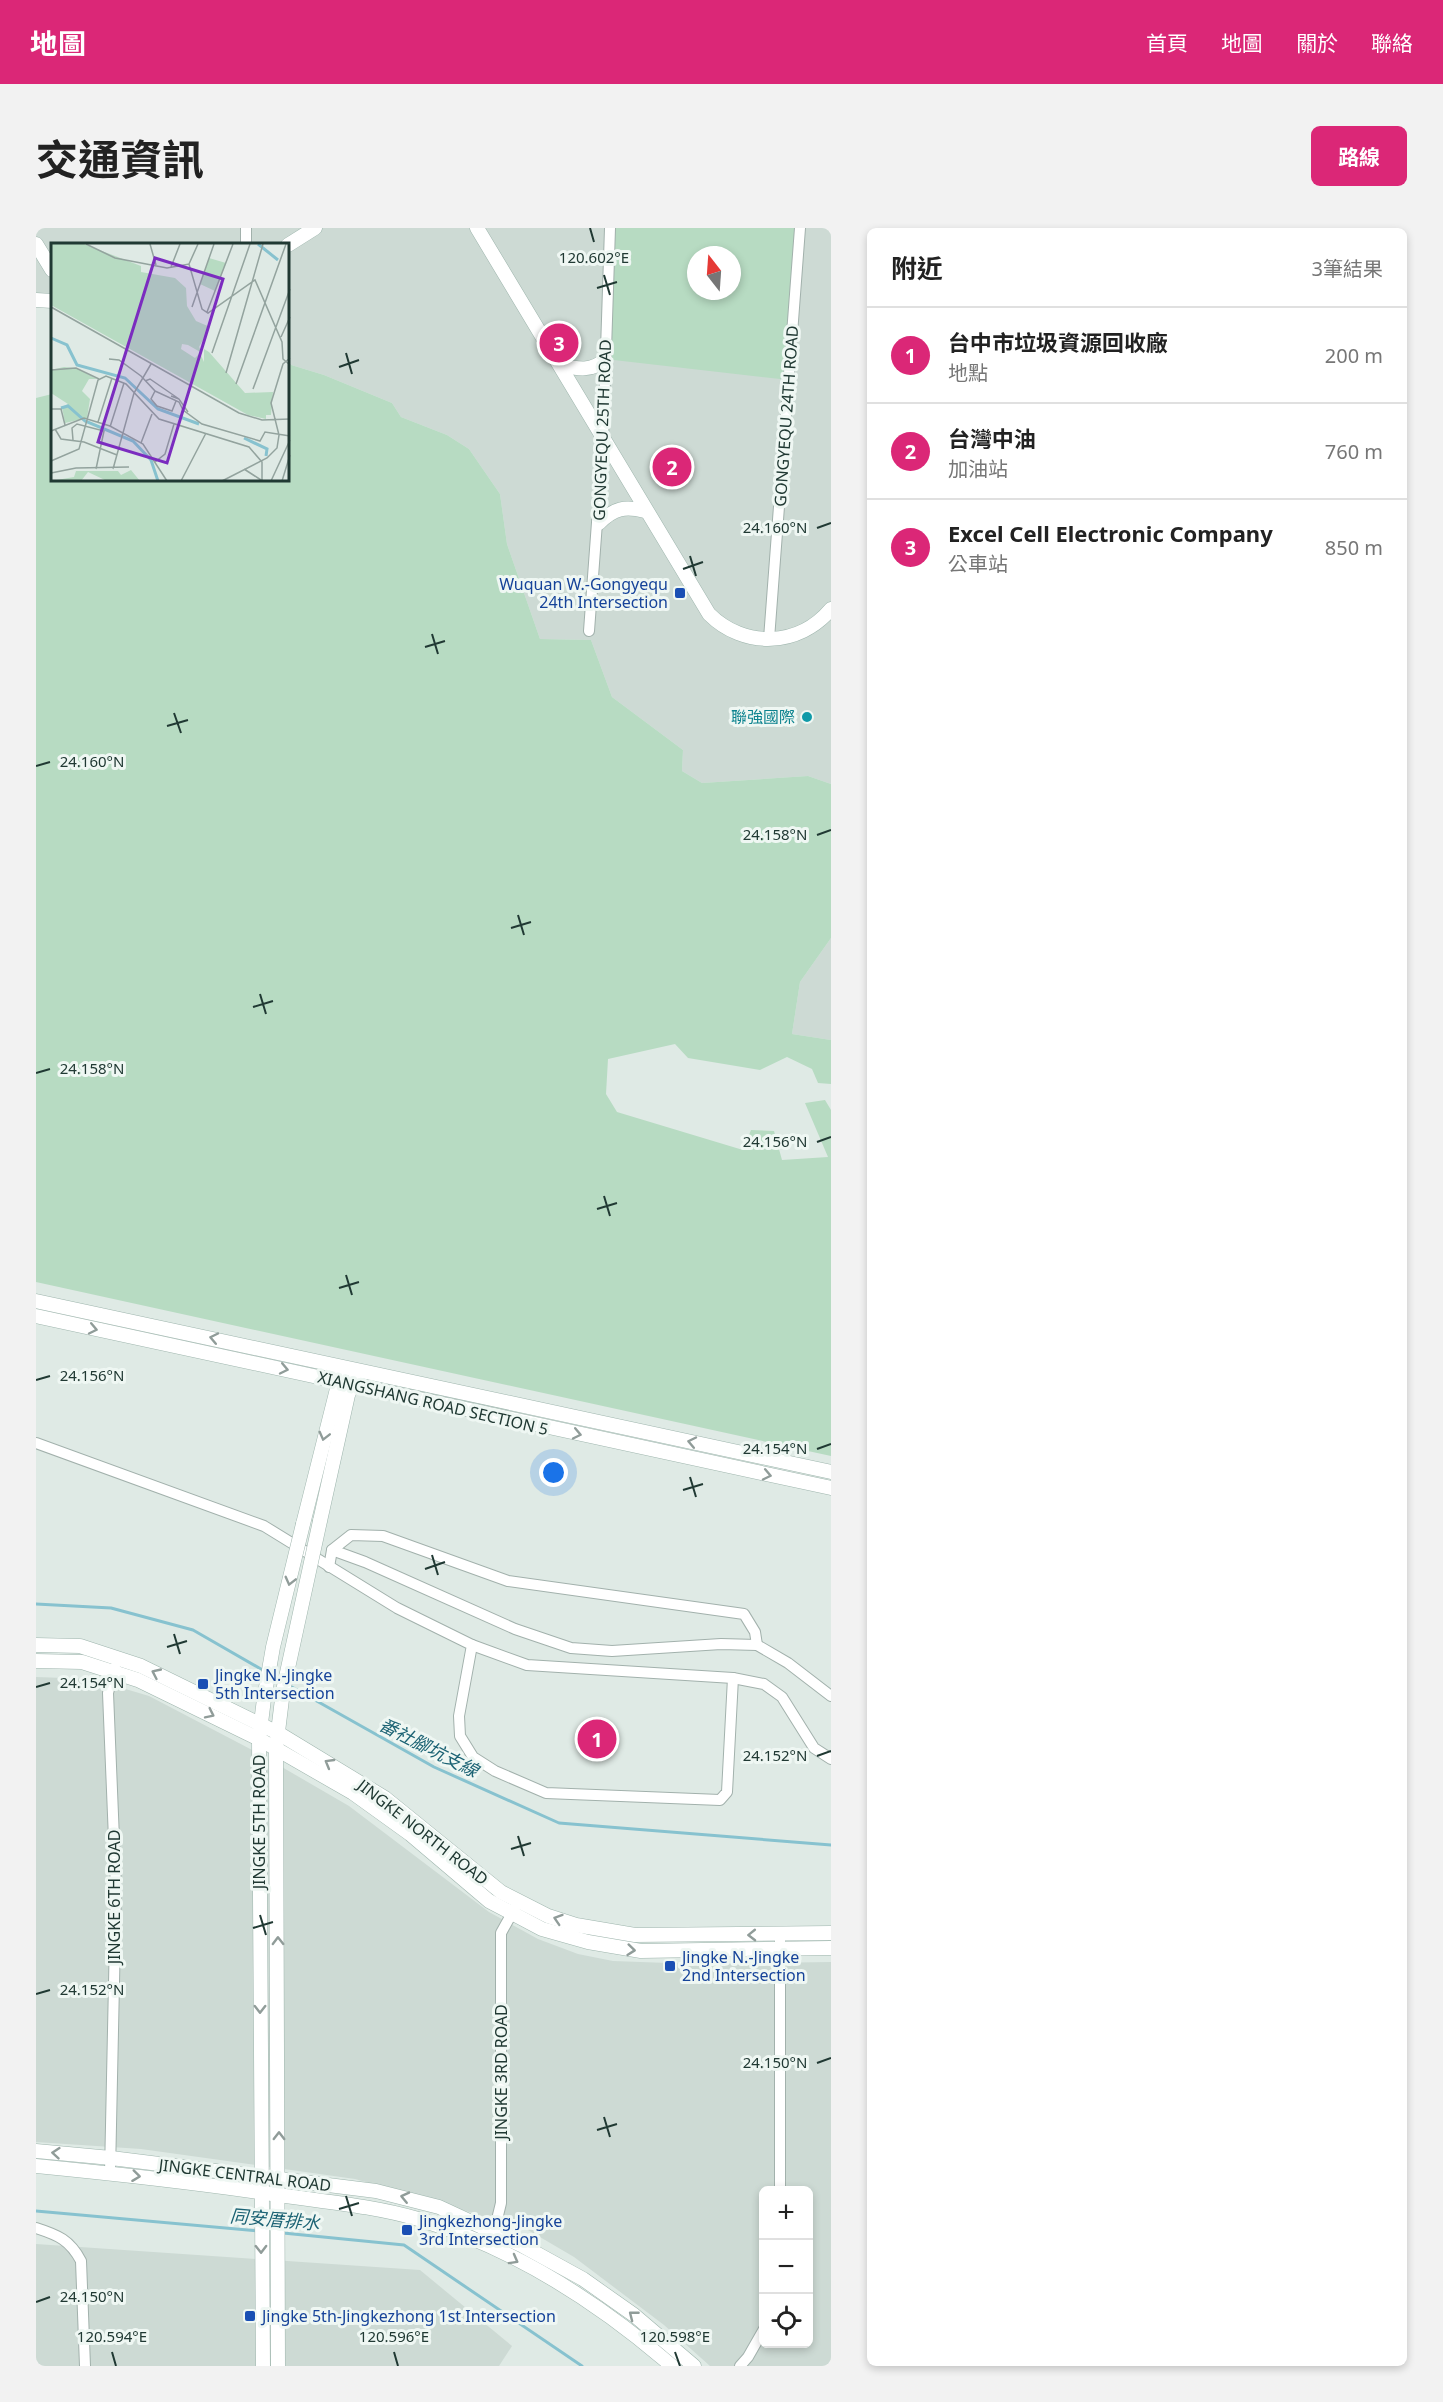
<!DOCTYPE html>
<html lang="zh-TW">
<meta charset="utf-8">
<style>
body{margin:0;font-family:"Noto Sans","Noto Sans TC",sans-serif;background:#f2f2f2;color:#222}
.controls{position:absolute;right:18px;bottom:18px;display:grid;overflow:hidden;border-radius:9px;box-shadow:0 3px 9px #0003}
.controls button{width:54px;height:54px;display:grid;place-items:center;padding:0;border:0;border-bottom:2px solid #e0e0e0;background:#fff;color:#222;font:30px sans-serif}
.compass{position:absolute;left:651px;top:18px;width:54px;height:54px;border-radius:50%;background:#fff;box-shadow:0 3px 9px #0003;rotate:343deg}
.you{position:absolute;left:518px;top:1245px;width:21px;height:21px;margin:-15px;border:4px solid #fff;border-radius:50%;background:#1a73e8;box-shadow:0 0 0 9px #1a73e833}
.badge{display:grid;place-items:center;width:39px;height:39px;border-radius:50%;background:#db2777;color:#fff;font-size:20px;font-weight:700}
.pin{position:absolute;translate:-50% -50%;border:3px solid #fff;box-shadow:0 2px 6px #0006}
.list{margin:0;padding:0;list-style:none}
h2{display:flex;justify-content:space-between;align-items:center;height:78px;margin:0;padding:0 24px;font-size:26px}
h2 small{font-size:20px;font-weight:400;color:#767676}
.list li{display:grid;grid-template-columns:39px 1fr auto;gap:18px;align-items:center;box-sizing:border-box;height:96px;padding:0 24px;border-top:2px solid #e0e0e0}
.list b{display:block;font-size:22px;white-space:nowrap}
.list p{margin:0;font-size:20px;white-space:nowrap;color:#767676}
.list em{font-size:20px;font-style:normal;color:#767676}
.icon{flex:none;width:33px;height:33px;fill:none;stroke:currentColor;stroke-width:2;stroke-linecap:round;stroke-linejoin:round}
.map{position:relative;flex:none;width:795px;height:2138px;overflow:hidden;border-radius:9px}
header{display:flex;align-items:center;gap:36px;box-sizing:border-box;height:84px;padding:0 30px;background:#db2777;color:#fff}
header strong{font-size:28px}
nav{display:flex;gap:33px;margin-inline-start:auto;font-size:21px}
.intro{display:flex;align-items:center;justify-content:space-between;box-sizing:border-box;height:144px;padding:0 36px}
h1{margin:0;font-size:42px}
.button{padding:15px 27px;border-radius:9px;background:#db2777;color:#fff;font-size:21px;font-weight:700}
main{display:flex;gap:36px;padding:0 36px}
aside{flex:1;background:#fff;border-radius:9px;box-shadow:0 3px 9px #0003}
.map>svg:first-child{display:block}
.built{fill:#cddad4;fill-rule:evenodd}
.green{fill:#b7dbc2;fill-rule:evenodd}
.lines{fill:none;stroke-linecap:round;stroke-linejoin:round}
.stream{stroke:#87c2cf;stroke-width:3}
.street-casing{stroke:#a2b1ac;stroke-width:12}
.secondary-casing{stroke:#9eb5ad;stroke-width:15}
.street{stroke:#fff;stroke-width:10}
.secondary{stroke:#fff;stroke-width:14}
.secondary-bridge-casing{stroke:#9eb5ad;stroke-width:15;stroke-linecap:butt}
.secondary-bridge{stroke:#fff;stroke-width:14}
.oneway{stroke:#909c99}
.ticks{fill:none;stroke:#203933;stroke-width:2}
.transit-dot{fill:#1a4fb4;stroke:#eff7f3;stroke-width:2}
.culture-dot{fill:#0f9aa8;stroke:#eff7f3;stroke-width:2}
.labels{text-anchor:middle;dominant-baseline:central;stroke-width:6;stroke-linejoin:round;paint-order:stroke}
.street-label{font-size:16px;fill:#203933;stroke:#eff7f3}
.transit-label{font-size:16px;fill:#164399;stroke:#eff7f3;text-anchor:start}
.culture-label{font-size:16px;fill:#0d838f;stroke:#eff7f3;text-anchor:end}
.water-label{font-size:18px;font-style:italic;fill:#1c6374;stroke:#eff7f3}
.inset-river{fill:none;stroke:#87c2cf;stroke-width:3}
.inset-road{fill:none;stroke:#93a39e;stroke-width:1.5}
.view{fill:#7b2cbf;fill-opacity:0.15;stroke:#7b2cbf;stroke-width:3}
.inset-edge{fill:none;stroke:#203933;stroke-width:3}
.ticks-label{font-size:15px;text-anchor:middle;fill:#203933;stroke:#eff7f3;stroke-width:6;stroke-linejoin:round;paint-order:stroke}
</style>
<header>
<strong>地圖</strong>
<nav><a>首頁</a><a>地圖</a><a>關於</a><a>聯絡</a></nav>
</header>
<div class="intro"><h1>交通資訊</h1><a class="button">路線</a></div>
<main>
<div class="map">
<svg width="795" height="2138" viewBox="0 0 795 2138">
<rect width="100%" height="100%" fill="#dfeae5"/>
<g class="built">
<path d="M0 0H795V556L772 548 666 555 646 543 647 522 576 469 555 412 504 411 471 316 464 266 433 221 411 207 365 189 356 175 288 147 252 136V16H16V74L0 73ZM660 27H696V63H660Z"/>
<polygon points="795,710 795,812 756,806 764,754"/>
<path d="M0 1449 56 1451 113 1468 220 1524 313 1578 453 1684 502 1711 542 1726 577 1733 660 1736 795 1734V2138H674L628 2097 538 2029 492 2002 387 1970 319 1951 105 1921 0 1914ZM728 1962H772V2116H728Z"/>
<polygon points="0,2016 384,2042 476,2118 463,2138 0,2138"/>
</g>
<g class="green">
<path d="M574 0H763L753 152 569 131ZM660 27H696V63H660Z"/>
<polygon points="252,136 288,147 356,175 365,189 411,207 433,221 464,266 471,316 504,411 555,412 576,469 647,522 646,543 666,555 772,548 795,556 795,710 764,754 756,806 795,812 795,856 782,855 776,841 751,829 724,842 652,830 639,816 572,831 570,866 581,884 707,922 715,902 738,903 746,932 792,929 769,875 789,872 795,882 795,1228 0,1054 0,170 16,166 16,252 252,252"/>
</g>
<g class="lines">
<g class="stream">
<polyline points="0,1376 75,1380 157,1402 230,1444"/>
<polyline points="254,1458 398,1539 523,1595 795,1617"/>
<polyline points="0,1983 222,2003"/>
<polyline points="247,2005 368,2017 546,2138"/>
</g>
<defs>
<g id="street">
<polyline points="210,0 210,16"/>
<polyline points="553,403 567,213 574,0"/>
<polyline points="733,411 764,0"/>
<polyline points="0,1215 228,1298 361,1380 436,1417 423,1488 424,1508 437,1529 459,1543 510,1565 684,1572 691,1564 697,1450"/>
<polyline points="296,1322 329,1334 479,1401 535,1420 576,1423 685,1416 721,1417 752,1435 795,1468"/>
<polyline points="293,1339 296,1322 315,1307 347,1308 472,1353 708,1386 719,1404 721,1417"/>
<polyline points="436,1417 491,1437 697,1450 728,1456 746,1469 778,1520 795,1531"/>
<polyline points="744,1707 744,1962"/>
<polyline points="74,1945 80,1660 72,1465 79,1439"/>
<path d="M0 2000C22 2007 34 2012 45 2033L49 2138"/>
<polyline points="456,2012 465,1975 465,1705 480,1678"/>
<polyline points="704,2138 712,2129 728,2101"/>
</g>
<g id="secondary">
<path d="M441 0 673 386C708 421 763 419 795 381"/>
<polyline points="0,16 16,42"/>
<polyline points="252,17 279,0"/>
<polyline points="0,72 16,73"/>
<path d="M525 137C541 141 557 144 569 131"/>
<path d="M563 295C578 280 589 278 609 283"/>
<polyline points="0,1073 795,1244"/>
<polyline points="0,1088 795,1260"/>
<polyline points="284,1293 312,1167 319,1150"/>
<polyline points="267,1296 305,1145"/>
<polyline points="0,1417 44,1418 105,1438 242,1505 349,1570 465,1664 512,1688 540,1697 599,1707 795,1705"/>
<polyline points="0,1433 46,1434 102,1452 223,1511 317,1565 374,1606 453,1673 506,1701 552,1714 605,1723 795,1720"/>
<polyline points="0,1923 75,1930 340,1963 403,1979 487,2018 547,2051 598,2087 658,2138"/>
<path d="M0 1938C81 1946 163 1955 243 1967 290 1974 337 1978 382 1991 476 2019 562 2074 636 2138"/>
<polyline points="227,2138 223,1511 228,1471"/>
<polyline points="242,2138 240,1520 247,1463"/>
</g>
</defs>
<use href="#street" class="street-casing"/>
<use href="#secondary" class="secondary-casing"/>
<use href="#street" class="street"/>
<use href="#secondary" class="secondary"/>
<defs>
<g id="secondary-bridge">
<polyline points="247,1463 284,1293"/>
<polyline points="228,1471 237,1419 267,1296"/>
</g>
</defs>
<use href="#secondary-bridge" class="secondary-bridge-casing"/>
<use href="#secondary-bridge" class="secondary-bridge"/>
</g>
<defs><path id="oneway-chevron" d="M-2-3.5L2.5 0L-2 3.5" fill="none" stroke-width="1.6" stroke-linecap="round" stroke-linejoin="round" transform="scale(1.5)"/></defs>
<g class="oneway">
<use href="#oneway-chevron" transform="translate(57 1101) rotate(12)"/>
<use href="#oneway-chevron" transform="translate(178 1110) rotate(-168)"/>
<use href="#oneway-chevron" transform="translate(248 1141) rotate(12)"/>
<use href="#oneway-chevron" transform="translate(541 1206) rotate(12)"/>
<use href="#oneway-chevron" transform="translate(288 1208) rotate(104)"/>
<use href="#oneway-chevron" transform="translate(656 1214) rotate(-168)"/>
<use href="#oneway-chevron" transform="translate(731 1247) rotate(12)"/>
<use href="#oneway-chevron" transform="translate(254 1353) rotate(104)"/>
<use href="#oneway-chevron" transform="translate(120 1445) rotate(-155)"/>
<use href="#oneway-chevron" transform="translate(174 1486) rotate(26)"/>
<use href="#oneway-chevron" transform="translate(293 1535) rotate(-150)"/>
<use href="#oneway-chevron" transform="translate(522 1691) rotate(-162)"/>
<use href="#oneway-chevron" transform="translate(716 1707) rotate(179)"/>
<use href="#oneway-chevron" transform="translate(242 1713) rotate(-91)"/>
<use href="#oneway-chevron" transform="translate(595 1722) rotate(6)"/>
<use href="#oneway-chevron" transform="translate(224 1781) rotate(90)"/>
<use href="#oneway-chevron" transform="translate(243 1908) rotate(-90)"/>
<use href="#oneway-chevron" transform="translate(20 1925) rotate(-175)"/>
<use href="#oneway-chevron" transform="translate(100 1948) rotate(7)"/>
<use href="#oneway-chevron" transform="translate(369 1969) rotate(-167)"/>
<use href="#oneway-chevron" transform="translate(225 2021) rotate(89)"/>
<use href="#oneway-chevron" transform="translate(478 2032) rotate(29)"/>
<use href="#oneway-chevron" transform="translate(597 2087) rotate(-142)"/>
</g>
<path class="ticks" d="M554 0 558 14M568 47 574 67M561 60 581 54M310 125 316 146M303 139 323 132M781 300 795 295M654 328 660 348M647 341 667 334M396 406 402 426M389 419 409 413M138 485 145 505M131 498 152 492M0 538 14 534M781 607 795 602M482 687 488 707M475 700 495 694M224 766 230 786M217 779 237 773M0 845 14 841M781 914 795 909M568 968 574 988M561 981 581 975M310 1047 316 1067M303 1060 323 1054M0 1152 14 1148M781 1221 795 1216M654 1249 660 1269M647 1262 667 1256M396 1327 402 1347M389 1341 409 1334M138 1406 144 1426M131 1419 151 1413M0 1459 14 1455M781 1528 795 1523M482 1608 488 1628M475 1621 495 1615M224 1687 230 1707M217 1700 237 1694M0 1766 14 1762M781 1835 795 1830M568 1889 574 1909M561 1902 581 1896M310 1968 316 1988M303 1981 323 1975M0 2074 14 2069M76 2124 80 2138M358 2124 362 2138M639 2124 644 2138"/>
<g class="transit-dot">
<rect x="638" y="359" width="12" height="12" rx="3"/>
<rect x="161" y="1450" width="12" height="12" rx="3"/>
<rect x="628" y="1732" width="12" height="12" rx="3"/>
<rect x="365" y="1996" width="12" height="12" rx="3"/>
<rect x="208" y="2082" width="12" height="12" rx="3"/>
</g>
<circle class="culture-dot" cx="771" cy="489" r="6"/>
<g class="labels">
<g class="street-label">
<text transform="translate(750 188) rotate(-86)">GONGYEQU 24TH ROAD</text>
<text transform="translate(566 202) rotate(-88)">GONGYEQU 25TH ROAD</text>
<text transform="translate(397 1175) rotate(13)">XIANGSHANG ROAD SECTION 5</text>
<text transform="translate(223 1594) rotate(-90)">JINGKE 5TH ROAD</text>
<text transform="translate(387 1604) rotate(38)">JINGKE NORTH ROAD</text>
<text transform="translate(78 1669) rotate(-90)">JINGKE 6TH ROAD</text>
<text transform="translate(465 1844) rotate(-90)">JINGKE 3RD ROAD</text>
<text transform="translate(209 1947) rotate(7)">JINGKE CENTRAL ROAD</text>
</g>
<g class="transit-label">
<text x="632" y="356" text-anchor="end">Wuquan W.-Gongyequ<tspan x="632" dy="18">24th Intersection</tspan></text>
<text x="179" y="1447">Jingke N.-Jingke<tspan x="179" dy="18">5th Intersection</tspan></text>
<text x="646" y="1729">Jingke N.-Jingke<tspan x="646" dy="18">2nd Intersection</tspan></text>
<text x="383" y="1993">Jingkezhong-Jingke<tspan x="383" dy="18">3rd Intersection</tspan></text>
<text x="226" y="2088">Jingke 5th-Jingkezhong 1st Intersection</text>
</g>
<g class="culture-label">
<text x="759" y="489">聯強國際</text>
</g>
<g class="water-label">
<text transform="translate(393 1519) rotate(27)">番社腳坑支線</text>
<text transform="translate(239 1991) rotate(5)">同安厝排水</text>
</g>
</g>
<g transform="translate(15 15)">
<rect width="238" height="238" fill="#dfeae5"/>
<path d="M0 1H33L90 23V29L124 35 135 45 136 63 145 78 159 84 148 104 151 110 137 102 131 101 130 106 144 115 149 110 153 119V106L158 109 194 150 222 149 220 172H215V176L197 172 0 62ZM158 15 175 20 164 48 149 41ZM13 124 25 125 46 136H38L31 148 39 156 36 175 14 180 11 164 17 161 0 150V127ZM80 227 89 238H56L37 229 30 238H0L23 234 25 228H67L70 232Z" fill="#b7dbc2"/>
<path class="inset-river" d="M207 1 227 17M0 95 16 102 26 122 74 135 107 166 148 181M10 165 17 163 34 178 82 198 100 217 107 238M193 195 216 206 215 213"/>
<path class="inset-road" d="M35 1 64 15 116 25 138 21 151 66 157 70 204 37 231 99 232 116 239 122M99 1 105 22M138 21 147 1M120 24 129 1M0 64 188 170 211 177 239 176M141 64 163 1M156 69 182 1M230 94 239 74M161 110 199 1M58 116 68 117 90 133 104 148 100 156 106 163 121 168 125 158M0 127 25 125 48 136M175 130 212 1M94 138 99 136 128 156M185 141 235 1M202 146 239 46M104 148 128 159 132 167 151 181 209 198 214 189 239 193M120 153 128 156 137 169M0 166H10L14 182M47 179 61 135M59 184 73 140M4 186 10 196 33 199 66 212M0 188 33 175 59 183 92 201 116 238M22 197 21 185 26 181 53 188 45 226M90 200 101 171M0 218 28 206 47 137 55 133 75 141 108 176 198 204 211 219V238M104 219 114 211 123 181M62 226 83 150 100 121M193 226 210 237M0 230 25 225 78 224M130 238 155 190M171 238 216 215 226 205 228 192 220 160 232 121 239 115M220 238 239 197M231 238 239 212"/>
<path class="view" d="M104 15 172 36 116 220 47 199Z"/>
<rect width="238" height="238" class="inset-edge"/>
</g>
<g class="ticks-label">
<text x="558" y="35">120.602°E</text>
<text x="739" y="305">24.160°N</text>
<text x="56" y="539">24.160°N</text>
<text x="739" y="612">24.158°N</text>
<text x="56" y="846">24.158°N</text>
<text x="739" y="919">24.156°N</text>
<text x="56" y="1153">24.156°N</text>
<text x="739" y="1226">24.154°N</text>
<text x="56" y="1460">24.154°N</text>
<text x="739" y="1533">24.152°N</text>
<text x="56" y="1767">24.152°N</text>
<text x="739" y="1840">24.150°N</text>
<text x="56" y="2074">24.150°N</text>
<text x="76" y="2114">120.594°E</text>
<text x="358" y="2114">120.596°E</text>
<text x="639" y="2114">120.598°E</text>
</g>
</svg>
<div class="controls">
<button>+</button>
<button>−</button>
<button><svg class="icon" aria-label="locate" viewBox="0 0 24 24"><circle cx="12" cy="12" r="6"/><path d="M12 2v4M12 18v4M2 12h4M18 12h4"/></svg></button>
</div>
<svg class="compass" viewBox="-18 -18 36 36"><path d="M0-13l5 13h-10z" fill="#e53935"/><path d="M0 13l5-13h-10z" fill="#767676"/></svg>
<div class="you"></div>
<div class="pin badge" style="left:561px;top:1511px">1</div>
<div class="pin badge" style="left:636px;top:239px">2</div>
<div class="pin badge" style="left:523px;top:115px">3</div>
</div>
<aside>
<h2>附近<small>3筆結果</small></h2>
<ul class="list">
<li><span class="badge">1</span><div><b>台中市垃圾資源回收廠</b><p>地點</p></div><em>200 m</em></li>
<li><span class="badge">2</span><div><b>台灣中油</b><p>加油站</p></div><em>760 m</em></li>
<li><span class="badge">3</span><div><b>Excel Cell Electronic Company</b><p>公車站</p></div><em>850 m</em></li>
</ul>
</aside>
</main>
